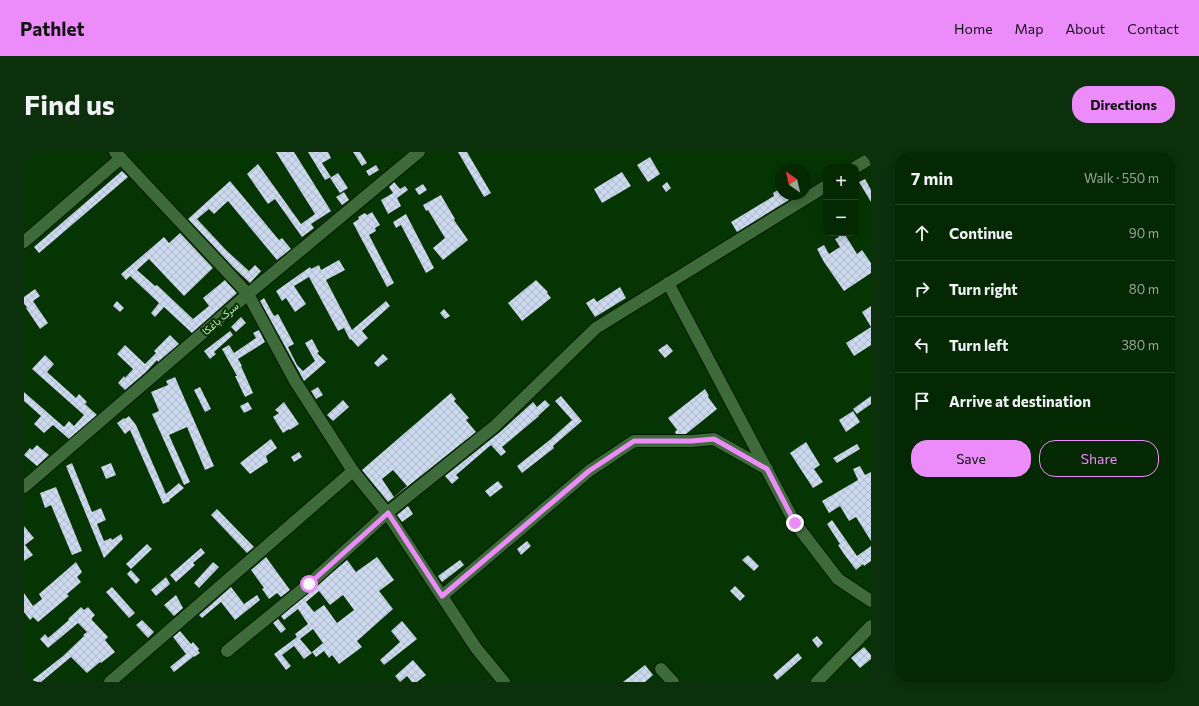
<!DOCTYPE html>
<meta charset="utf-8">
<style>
body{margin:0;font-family:Commissioner,Vazirmatn,sans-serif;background:#0d300c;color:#f1f3f6}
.controls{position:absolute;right:12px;top:12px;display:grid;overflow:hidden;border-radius:8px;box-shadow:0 2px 10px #0003}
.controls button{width:36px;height:36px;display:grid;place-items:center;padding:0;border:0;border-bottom:1px solid #254424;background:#042802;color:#f1f3f6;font:20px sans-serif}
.compass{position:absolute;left:751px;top:12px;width:36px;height:36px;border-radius:50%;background:#042802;box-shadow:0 2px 10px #0003;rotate:326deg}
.stop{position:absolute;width:12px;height:12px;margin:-9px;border:3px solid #ec8cfa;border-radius:50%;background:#fff}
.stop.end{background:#ec8cfa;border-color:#fff;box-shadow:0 1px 4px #0008}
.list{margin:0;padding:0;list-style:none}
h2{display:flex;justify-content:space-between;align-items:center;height:52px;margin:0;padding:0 16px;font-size:17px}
h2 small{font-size:13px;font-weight:400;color:#97a699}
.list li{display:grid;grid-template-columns:26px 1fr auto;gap:12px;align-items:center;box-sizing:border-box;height:56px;padding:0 16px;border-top:1px solid #254424}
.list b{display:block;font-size:15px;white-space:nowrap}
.list em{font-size:13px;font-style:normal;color:#97a699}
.actions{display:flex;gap:8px;padding:12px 16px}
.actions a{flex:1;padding:9px 0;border:1px solid #ec8cfa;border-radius:16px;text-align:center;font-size:14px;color:#ec8cfa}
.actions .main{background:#ec8cfa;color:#111}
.icon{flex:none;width:22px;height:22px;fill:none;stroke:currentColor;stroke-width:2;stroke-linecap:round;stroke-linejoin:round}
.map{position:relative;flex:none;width:847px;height:530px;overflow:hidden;border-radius:16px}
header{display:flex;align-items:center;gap:24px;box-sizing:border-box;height:56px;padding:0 20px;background:#ec8cfa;color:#111}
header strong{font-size:19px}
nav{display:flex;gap:22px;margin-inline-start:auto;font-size:14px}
.intro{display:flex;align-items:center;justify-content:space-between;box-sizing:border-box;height:96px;padding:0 24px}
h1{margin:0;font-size:28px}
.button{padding:10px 18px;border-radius:16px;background:#ec8cfa;color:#111;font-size:14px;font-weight:700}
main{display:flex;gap:24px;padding:0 24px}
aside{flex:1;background:#042802;border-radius:16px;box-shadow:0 2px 10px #0003}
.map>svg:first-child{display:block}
.building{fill:url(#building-cross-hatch);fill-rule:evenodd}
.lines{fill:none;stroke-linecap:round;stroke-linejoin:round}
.minor-casing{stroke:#001a00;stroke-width:14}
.minor{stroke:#3e6b3a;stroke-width:12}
.route{stroke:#ec8cfa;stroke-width:5}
.labels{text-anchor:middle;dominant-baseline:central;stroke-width:4;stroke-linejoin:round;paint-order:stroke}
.street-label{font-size:11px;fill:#c6dfc3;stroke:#053503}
</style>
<header>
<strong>Pathlet</strong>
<nav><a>Home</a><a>Map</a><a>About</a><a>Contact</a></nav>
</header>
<div class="intro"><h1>Find us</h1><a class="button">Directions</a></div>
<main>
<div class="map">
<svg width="847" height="530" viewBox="0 0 847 530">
<defs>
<pattern id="building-cross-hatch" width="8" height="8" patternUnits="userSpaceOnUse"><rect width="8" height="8" fill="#ccd8ee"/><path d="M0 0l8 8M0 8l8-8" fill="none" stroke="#afbaca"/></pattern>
</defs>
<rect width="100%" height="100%" fill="#053503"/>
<g class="building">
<polygon points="252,0 270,0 307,59 287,72 290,76 278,85 251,47 244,52 223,22 234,12 277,72 291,62"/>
<polygon points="284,0 304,0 307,6 298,11 307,25 301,28"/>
<polygon points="329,0 336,0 343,11 338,14"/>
<polygon points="434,0 443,0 467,41 460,45"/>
<polygon points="626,5 636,22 624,30 613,13"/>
<polygon points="352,13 355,18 345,24 342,19"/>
<polygon points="98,19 104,25 15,101 10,95"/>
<polygon points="598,20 607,34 578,51 570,37"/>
<polygon points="314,21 324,36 316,41 306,26"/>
<polygon points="841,27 847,38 847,50 835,30"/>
<polygon points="206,29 255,88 258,86 267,97 253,108 204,49 190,62 185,57 173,67 202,98 225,119 231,113 237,119 226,131 210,116 164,67"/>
<polygon points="370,30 376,37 381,34 384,38 373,46 377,54 364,62 357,48 369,41 365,35"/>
<polygon points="643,30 647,36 642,40 638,34"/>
<polygon points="399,32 403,38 395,43 391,37"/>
<polygon points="757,36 757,42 761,42 765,48 713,80 707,70 750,44 749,41"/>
<polygon points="320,40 325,48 318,53 312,45"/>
<polygon points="417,43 431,67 430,68 444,88 419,108 409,96 421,86 404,58 402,59 399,53"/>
<polygon points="348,60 356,73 351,76 352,79 345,83 370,131 363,135 329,71 335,67 334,65 341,61 343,63"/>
<polygon points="382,62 410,116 402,121 377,73 372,76 369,70"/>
<polygon points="156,81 189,116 160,144 125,107 113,118 131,134 133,133 169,167 185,154 179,146 201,128 213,141 168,181 140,155 131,165 127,161 135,151 106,124 102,128 97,122 140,85 145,91"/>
<polygon points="812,81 820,81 833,102 838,98 847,111 847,121 820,139 800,110 793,97 800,93 805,102 816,95 811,87 815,85"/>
<polygon points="315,108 321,118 302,128 328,178 362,149 366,154 338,179 344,186 334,195 327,187 326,188 320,176 314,179 285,125 270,134 282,152 271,160 262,146 258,149 252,139 286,115 287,117 295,113 297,118"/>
<polygon points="512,128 524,140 523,141 527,146 498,169 484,151"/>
<polygon points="596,135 602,146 571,165 562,151 570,146 573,150"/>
<polygon points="11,137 16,144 9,149 24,171 16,177 2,156 3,155 0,152 0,145"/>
<polygon points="240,146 250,164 254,162 270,192 264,195 273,213 279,219 291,209 281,191 288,187 295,200 293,201 302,210 280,229 236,149"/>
<polygon points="93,149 100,156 96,160 89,154"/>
<polygon points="847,154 847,193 830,204 822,191 847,175 838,160"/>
<polygon points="420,157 426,164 421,167 416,161"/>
<polygon points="217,165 222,171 212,180 207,175"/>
<polygon points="235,178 241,190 214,207 218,214 217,214 229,241 221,245 211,224 213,224 198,197 205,193 210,201 232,186 229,181"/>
<polygon points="206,179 209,183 190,200 192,202 186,207 180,199"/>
<polygon points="146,183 155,192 134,210 133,208 122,220 101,238 94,231 100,224 101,226 109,217 93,202 101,193 121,212 132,201 130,199"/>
<polygon points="643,192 649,199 641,206 634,198"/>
<polygon points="359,202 364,207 354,215 350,211"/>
<polygon points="21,203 30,212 23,220 52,246 55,242 63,250 61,252 73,263 45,287 29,273 20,281 10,272 17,264 0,249 0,240 40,275 45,269 50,274 60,263 8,217"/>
<polygon points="151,225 190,314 181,318 163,275 145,283 166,330 160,333 128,262 135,259 127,240 144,233 142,229"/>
<polygon points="176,235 187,257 181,260 170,238"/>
<polygon points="294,235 299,243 292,247 287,239"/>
<polygon points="681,237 685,244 684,245 693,257 662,282 652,282 651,280 653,278 644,266"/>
<path d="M427 241 432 247 430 249 445 266 442 268 452 280 364 350 338 318ZM369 318 383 334 370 345 358 327Z"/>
<polygon points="537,244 558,269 529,294 530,296 498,321 493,314 527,287 548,268 531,249"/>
<polygon points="847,244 847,252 833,262 829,257"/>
<polygon points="319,248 325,255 309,269 303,263"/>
<polygon points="521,248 526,253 514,264 515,264 478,295 482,300 477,304 467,293 432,323 435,326 428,332 421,324 476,280 509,250 513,255"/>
<polygon points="224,250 228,257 220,261 216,254"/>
<polygon points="260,250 275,272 266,278 265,277 259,281 249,265 255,261 251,258"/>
<polygon points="829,259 836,270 822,280 815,268"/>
<polygon points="105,264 112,273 142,342 155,331 160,336 145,348 146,349 139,352 106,278 101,282 93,271 100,266 101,267"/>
<polygon points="247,287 253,296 242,304 244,310 226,322 216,311"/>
<polygon points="782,290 796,313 790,317 799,330 789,336 766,301"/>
<polygon points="833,292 836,297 813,311 809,306"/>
<polygon points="13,293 25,303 13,314 0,303 6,296 8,298"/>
<polygon points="275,300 278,305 270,310 267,305"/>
<polygon points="48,311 68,360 77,356 82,368 73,372 80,389 87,386 88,388 97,382 99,387 80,406 42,314"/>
<polygon points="87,311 92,323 82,327 77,315"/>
<polygon points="836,314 841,323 847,320 847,389 832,365 825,369 816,354 805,361 798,349 834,328 829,317"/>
<polygon points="474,329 479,335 466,345 461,339"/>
<polygon points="32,335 58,399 48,403 27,353 21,356 16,341"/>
<polygon points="384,354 389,362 378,370 373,363"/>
<polygon points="193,357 230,395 223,401 187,363"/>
<polygon points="808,368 833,404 847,394 847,409 840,414 839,412 832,418 820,402 814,393 816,392 803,372"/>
<polygon points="0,374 10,386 1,393 9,403 0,409"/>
<polygon points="503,389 507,394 497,403 493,397"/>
<polygon points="123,392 128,397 107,417 102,412"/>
<polygon points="177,396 181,401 169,411 171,413 152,430 146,423"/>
<polygon points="724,403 735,414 730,419 718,408"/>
<polygon points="242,405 266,438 257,445 253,441 245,447 238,437 240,436 227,418"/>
<path d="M353 405 370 428 355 439 369 457 333 489 338 495 315 512 308 503 305 506 300 499 292 505 288 500 299 491 289 477 276 487 288 501 280 507 270 494 258 503 267 514 262 518 250 502 273 485 271 482 284 472 274 457 260 468 257 464 323 408 332 420ZM295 439 306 453 319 443 330 458 313 471 300 453 290 460 282 450Z"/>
<polygon points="436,408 440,413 418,430 414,424"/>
<polygon points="52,410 58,420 53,425 57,430 43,442 45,444 14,470 9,465 6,468 0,460 0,441 9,454 18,447 15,442"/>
<polygon points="189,410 195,415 175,436 170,431"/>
<polygon points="107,418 116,428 112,432 103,422"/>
<polygon points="142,425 146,432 132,444 127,438"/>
<polygon points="711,434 721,444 716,449 706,439"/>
<polygon points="88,435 111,461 105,466 82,440"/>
<polygon points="207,435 220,452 233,443 236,448 211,468 197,450 178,466 175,463"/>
<polygon points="152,443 159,456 150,464 140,453"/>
<polygon points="57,455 60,458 64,455 71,463 68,466 68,468 84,485 81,488 91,500 77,511 76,510 63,521 47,505 17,530 6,530 39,504 60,484 59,483 63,480 54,471 24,496 16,487 21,482 24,486 45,468 44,467"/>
<polygon points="254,467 262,477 257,481 249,471"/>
<polygon points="118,468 130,480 124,486 112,473"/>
<polygon points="378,469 393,487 360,513 356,508 376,490 367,479"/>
<polygon points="156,479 167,492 169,490 175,497 174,499 176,501 170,505 170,504 150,520 146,515 162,502 149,485"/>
<polygon points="793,484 799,491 794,496 788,488"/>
<polygon points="840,495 847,503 847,507 836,516 827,506"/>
<polygon points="774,501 778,506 753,528 749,523"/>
<polygon points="389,508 402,523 393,530 388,530 383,524 376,530 371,524"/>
<polygon points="621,513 629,523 621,530 599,530"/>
</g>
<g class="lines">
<defs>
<g id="minor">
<polyline points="91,0 224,142 271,229 329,319 363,361 452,496 480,530"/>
<polyline points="832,15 847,6"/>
<polyline points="0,90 97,6"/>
<polyline points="644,131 771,371 814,427 847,449"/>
<polyline points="0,335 224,142 395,0"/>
<polyline points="418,444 565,319 610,289 667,289 690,287 743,317"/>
<polyline points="203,499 285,432 363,361 471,274 572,176 802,34"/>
<polyline points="637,517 649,530"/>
<polyline points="86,530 329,319"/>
<polyline points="793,530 847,474"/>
</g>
</defs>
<use href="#minor" class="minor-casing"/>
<use href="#minor" class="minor"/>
</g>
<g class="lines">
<polyline class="route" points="285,432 364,361 418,444 565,319 610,289 667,289 690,287 743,317 771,371"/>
</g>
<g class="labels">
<g class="street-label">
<text transform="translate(196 166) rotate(-41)">سرک باغکا</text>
</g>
</g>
</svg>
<div class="controls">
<button>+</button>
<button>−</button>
</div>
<svg class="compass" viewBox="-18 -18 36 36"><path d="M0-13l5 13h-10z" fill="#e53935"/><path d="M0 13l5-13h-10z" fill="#97a699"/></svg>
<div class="stop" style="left:285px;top:432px"></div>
<div class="stop end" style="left:771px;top:371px"></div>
</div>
<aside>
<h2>7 min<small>Walk · 550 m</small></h2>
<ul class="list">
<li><svg class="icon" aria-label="ahead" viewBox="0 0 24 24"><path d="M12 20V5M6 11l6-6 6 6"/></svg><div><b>Continue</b></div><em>90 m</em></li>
<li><svg class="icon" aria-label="right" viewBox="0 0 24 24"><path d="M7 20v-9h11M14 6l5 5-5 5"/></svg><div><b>Turn right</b></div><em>80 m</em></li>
<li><svg class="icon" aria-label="left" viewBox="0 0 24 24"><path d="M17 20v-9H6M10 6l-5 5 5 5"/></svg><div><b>Turn left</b></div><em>380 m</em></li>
<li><svg class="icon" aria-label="arrive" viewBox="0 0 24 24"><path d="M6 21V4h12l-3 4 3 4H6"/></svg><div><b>Arrive at destination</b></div></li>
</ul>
<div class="actions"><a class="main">Save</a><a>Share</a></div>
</aside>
</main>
